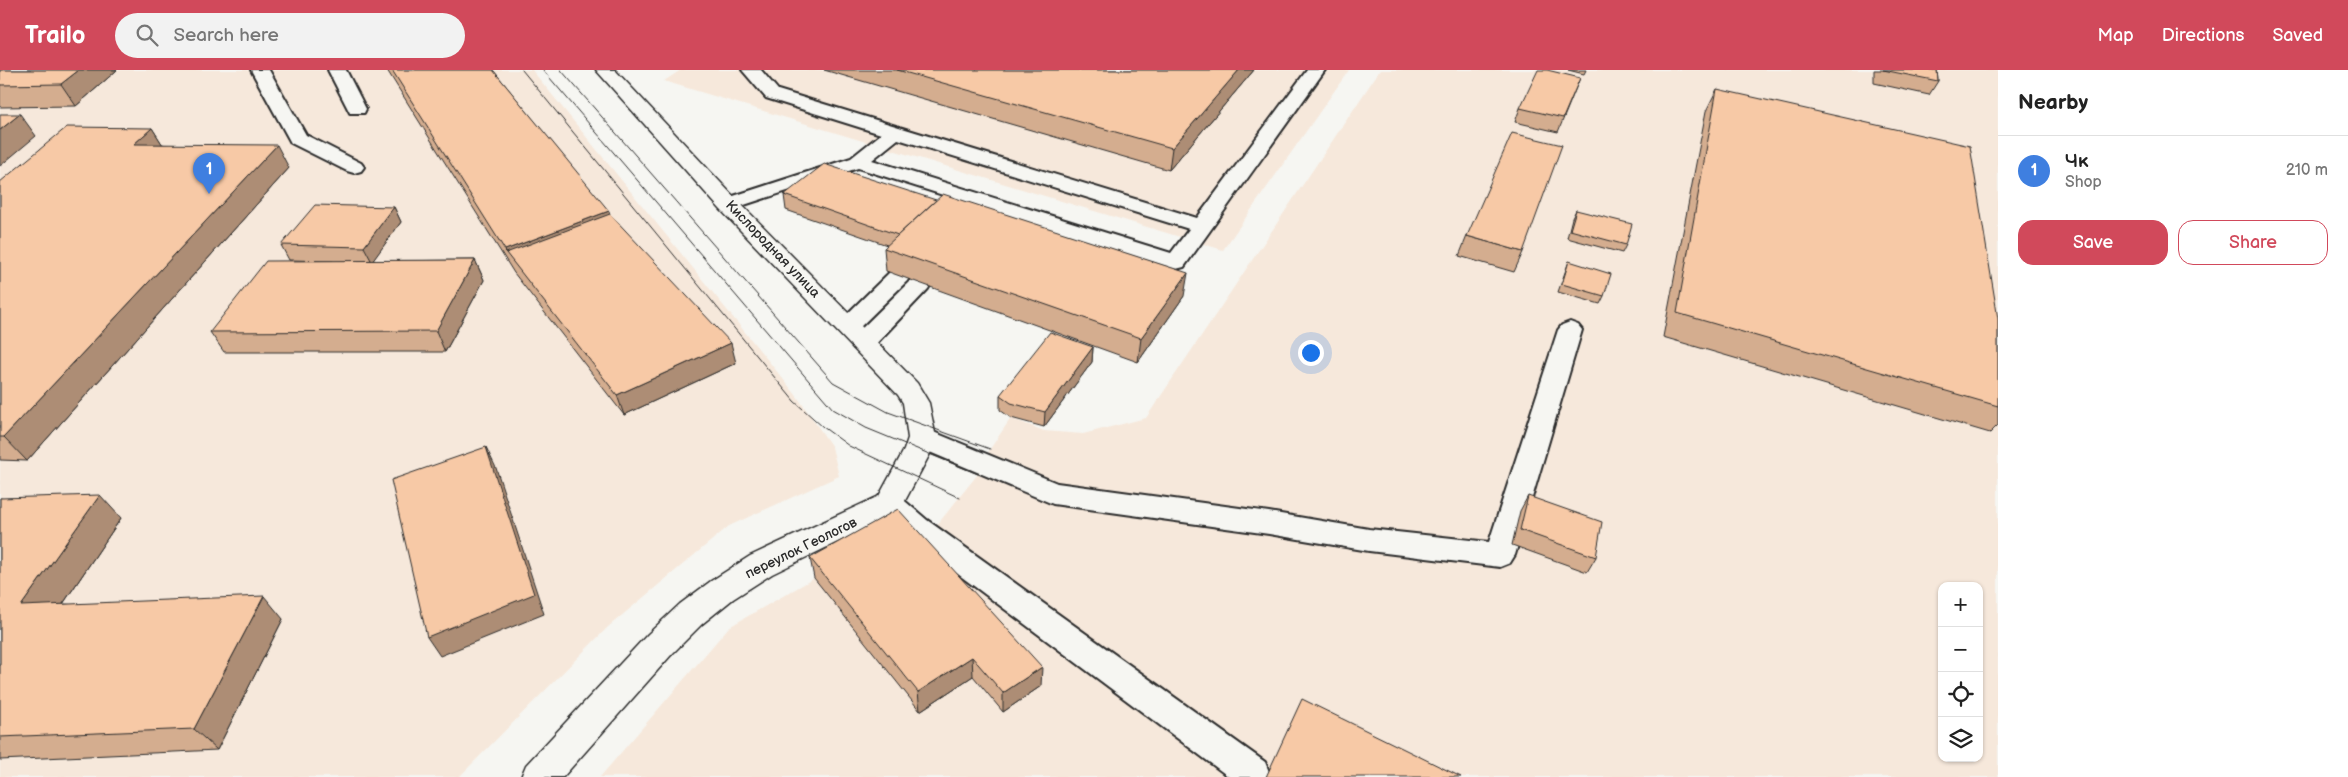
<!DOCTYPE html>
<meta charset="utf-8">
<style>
body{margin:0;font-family:"Balsamiq Sans",sans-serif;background:#f2f2f2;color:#222}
.controls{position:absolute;right:15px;bottom:15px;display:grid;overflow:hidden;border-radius:10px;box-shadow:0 1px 4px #0004}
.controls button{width:45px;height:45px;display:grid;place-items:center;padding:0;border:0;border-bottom:1px solid #e0e0e0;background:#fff;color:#222;font:25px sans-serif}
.you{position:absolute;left:1310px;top:282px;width:18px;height:18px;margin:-12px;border:4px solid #fff;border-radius:50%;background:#1a73e8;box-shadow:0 0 0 8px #1a73e833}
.badge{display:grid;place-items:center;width:32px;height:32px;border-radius:50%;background:#d1495b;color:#fff;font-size:16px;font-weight:700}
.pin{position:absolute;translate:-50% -41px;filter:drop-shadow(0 1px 2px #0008)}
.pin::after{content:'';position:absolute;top:26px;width:18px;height:15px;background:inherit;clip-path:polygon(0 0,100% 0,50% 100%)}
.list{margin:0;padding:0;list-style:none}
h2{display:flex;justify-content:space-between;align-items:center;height:65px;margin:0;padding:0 20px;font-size:21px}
h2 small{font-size:16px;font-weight:400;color:#767676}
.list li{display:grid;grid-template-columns:32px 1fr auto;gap:15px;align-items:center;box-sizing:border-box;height:70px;padding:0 20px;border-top:1px solid #e0e0e0}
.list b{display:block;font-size:19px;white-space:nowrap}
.list p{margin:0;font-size:16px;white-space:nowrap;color:#767676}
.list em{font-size:16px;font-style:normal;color:#767676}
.actions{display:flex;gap:10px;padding:15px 20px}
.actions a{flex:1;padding:11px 0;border:1px solid #d1495b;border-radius:15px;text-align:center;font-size:18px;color:#d1495b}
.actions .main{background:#d1495b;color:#fff}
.icon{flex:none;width:28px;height:28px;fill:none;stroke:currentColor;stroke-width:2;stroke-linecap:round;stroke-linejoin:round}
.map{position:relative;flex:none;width:1998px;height:707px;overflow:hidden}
header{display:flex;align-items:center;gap:30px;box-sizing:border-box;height:70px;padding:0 25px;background:#d1495b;color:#fff}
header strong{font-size:24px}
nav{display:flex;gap:28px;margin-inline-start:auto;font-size:18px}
.search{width:350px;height:45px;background:#f2f2f2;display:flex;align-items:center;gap:12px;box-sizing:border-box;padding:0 18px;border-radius:28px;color:#767676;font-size:19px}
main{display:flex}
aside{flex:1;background:#fff}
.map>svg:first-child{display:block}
.built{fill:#f6e8db;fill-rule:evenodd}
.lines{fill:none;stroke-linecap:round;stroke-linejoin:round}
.lane-casing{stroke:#2b2b2b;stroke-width:4}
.street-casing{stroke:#2b2b2b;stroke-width:3}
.lane{fill:#f6f6f2;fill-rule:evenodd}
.street{fill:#f6f6f2;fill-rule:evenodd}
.tram{stroke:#2b2b2b;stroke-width:1}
.wall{fill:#d4ad8f;stroke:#2b2b2b}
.shaded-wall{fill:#ad8d74;stroke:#2b2b2b}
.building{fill:#f7c9a6;stroke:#2b2b2b}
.labels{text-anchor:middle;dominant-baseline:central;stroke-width:5;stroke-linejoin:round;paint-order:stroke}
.street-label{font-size:14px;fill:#2b2b2b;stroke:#f6f6f2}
</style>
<header>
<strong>Trailo</strong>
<div class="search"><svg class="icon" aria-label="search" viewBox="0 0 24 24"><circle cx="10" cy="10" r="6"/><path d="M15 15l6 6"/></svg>Search here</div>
<nav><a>Map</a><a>Directions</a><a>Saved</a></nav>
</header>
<main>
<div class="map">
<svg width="1998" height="707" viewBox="0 0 1998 707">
<rect width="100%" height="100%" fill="#f6f6f2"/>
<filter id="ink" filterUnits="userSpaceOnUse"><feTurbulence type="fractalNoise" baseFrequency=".02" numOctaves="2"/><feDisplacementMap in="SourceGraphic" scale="10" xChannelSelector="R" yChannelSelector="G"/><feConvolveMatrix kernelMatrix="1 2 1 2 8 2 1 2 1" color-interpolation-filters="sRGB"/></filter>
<g filter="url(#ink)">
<g class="built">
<polygon points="0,0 532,0 796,325 832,377 839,406 729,456 608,557 459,707 0,707"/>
<polygon points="681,0 1349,0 1223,180 664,11"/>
<path d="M1380 0H1998V707H600L729 557 900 459 937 455 978 404 990 379 1011 348 1044 361 1083 364 1146 348ZM1942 516H1979V688H1942Z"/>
</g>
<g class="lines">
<defs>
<g id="lane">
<polygon points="251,0 269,0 306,65 361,93 364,97 361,101 354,103 347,101 291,73"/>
<polygon points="328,0 346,0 366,39 364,43 350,43"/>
<path d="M742 0H761L778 20 1197 148 1307 0H1325L1184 197 1176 199 858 98 735 138 728 140 721 138 718 134 721 130 851 88 881 64 766 28ZM898 69 1189 159 1171 183 872 90Z"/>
<polygon points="899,199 907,201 910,206 907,211 856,261 848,264 840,261 836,256 840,251 891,201"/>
<polygon points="920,207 928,209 931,214 928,219 872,278 863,280 854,278 851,272 854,266 912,209"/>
<polygon points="1570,252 1578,255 1582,260 1515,485 1510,493 1500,497 1369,481 1269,464 1053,434 913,375 909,368 913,361 922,358 931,361 1057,413 1269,442 1369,459 1489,472 1558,260 1562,255"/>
<polygon points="889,423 899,426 927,450 1265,692 1270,704 1269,707 1229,707 907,466 879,442 875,434 879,426"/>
</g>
<polygon id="street" points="596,0 615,0 736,129 917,313 929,333 936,368 932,380 899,442 772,504 733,529 702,554 672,584 563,707 521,707 526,695 648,564 680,534 711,511 750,486 879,426 904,380 908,368 903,333 898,325 720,139"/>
</defs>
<use href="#lane" class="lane-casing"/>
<use href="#street" class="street-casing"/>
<use href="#lane" class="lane"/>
<use href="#street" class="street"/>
<g class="tram">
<polyline points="522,0 794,331 823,357 849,376 960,428"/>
<polyline points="543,0 833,339 866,358 978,404"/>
<polyline points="561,0 833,312 888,342 990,379"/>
</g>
</g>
<g class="wall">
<polygon points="0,0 117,0 76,36 0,37"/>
<polygon points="387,0 493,0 610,144 736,293 624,345 514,203"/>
<polygon points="824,0 1254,0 1169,100"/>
<polygon points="1568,0 1586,0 1584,4"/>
<polygon points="1874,0 1937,0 1938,11 1929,25 1874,13"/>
<polygon points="1580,8 1558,62 1515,52 1520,38"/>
<polygon points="1717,19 1998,249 1998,355 1990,363 1663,267 1706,41"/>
<polygon points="152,58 162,74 289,98 27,391 0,390 0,112"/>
<polygon points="784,125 1184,226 1138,292 886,201 884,178 887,175 786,140"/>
<polygon points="394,137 401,152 372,191 475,190 484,210 445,282 224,282 210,262 333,191 289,190 281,175"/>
<polygon points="1576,140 1626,175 1622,183 1567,168 1572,148"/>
<polygon points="1467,166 1523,182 1514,202 1459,186"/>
<polygon points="1569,191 1604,226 1600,234 1558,222"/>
<polygon points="1093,277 1092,292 1044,357 1011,348 1000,340 1000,325"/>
<polygon points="1528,426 1596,487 1587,502 1512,475 1520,441"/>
<polygon points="0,428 121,448 63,534 283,549 217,680 0,690"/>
<polygon points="810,488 1041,616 1003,642 973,606 920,641 814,508"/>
</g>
<g class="shaded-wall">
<polygon points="79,0 117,0 76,36 61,14"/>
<polygon points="1239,0 1254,0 1169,100 1172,78"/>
<polygon points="20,44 36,66 0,96 0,60"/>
<polygon points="152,58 166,80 134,74"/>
<polygon points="277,75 289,98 27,391 4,367"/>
<polygon points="394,137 401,152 372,192 364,177"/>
<polygon points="609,141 616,164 506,183 505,180"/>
<polygon points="475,190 484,210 445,282 436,261"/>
<polygon points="1188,203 1184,226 1138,292 1141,268"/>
<polygon points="731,273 736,293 624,345 617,325"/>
<polygon points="1093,277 1092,292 1044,357 1045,342"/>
<polygon points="486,377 496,398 544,544 440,586 427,567"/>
<polygon points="100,425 121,448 46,559 21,536"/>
<polygon points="264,526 283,549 217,680 194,659"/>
<polygon points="972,587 973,606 920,641 918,622"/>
<polygon points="1042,597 1041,616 1003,642 1003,623"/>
</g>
<g class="building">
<polygon points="0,0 79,0 61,14 0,15"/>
<polygon points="392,0 493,0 609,141 505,180"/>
<polygon points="897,0 1239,0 1172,78"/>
<polygon points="1538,0 1547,0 1580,8 1563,48 1520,38"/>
<polygon points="1883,0 1937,0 1938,11"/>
<polygon points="1717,19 1970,76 1998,249 1998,336 1677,243"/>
<polygon points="0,44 20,44 0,60"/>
<polygon points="67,57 152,58 134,74 277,75 4,367 0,367 0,112"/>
<polygon points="1512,63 1562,75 1523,182 1467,166"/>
<polygon points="824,94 936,130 898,165 784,125"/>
<polygon points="943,124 1188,203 1141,268 884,178"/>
<polygon points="315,135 394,137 364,177 281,175"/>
<polygon points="1576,140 1632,154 1626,175 1570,160"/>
<polygon points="610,144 731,273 617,325 506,183"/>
<polygon points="475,190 436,261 210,262 266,191"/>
<polygon points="1569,191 1611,204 1604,226 1562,214"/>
<polygon points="1050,262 1093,277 1045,342 1011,333 1000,325"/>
<polygon points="486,377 534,524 427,567 391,410"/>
<polygon points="100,425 21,536 264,526 194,659 0,667 0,428"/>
<polygon points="1528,426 1602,452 1596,487 1520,460"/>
<polygon points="898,439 1042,597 1003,623 972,587 918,622 810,488"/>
<polygon points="1302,629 1461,707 1266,707"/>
</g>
</g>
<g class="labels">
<g class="street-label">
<text transform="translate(773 179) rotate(46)">Кислородная улица</text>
<text transform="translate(801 478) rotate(-26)">переулок Геологов</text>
</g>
</g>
</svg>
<div class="controls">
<button>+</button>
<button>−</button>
<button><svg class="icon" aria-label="locate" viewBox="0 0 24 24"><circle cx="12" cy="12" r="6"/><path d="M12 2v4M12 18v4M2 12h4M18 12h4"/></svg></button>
<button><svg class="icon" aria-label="layers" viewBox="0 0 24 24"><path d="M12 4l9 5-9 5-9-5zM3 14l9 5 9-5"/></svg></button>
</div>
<div class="you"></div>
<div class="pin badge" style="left:209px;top:124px;background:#3f7fe0">1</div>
</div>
<aside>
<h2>Nearby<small></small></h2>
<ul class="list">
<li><span class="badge" style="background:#3f7fe0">1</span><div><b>Чк</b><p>Shop</p></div><em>210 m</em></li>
</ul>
<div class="actions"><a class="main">Save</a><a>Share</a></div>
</aside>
</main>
